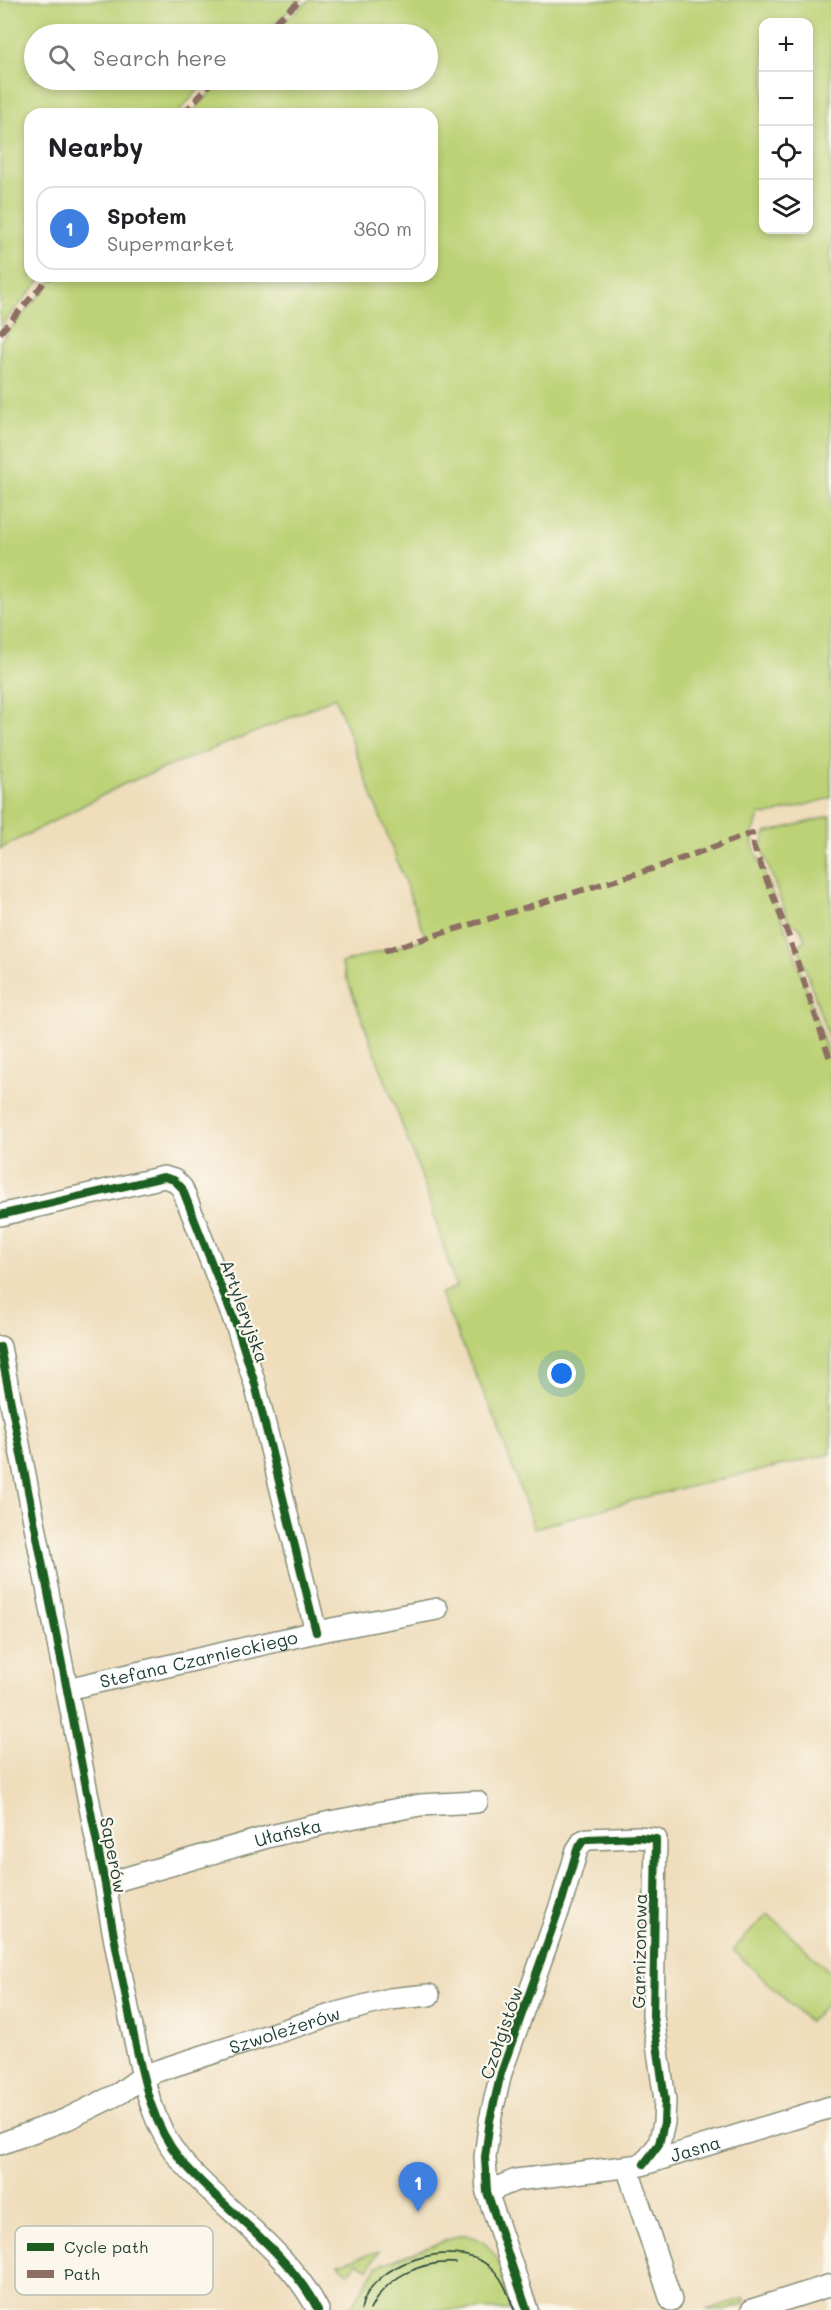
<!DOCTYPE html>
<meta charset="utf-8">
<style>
body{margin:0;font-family:Mali,sans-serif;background:#f2f2f2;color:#202124}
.controls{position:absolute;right:18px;top:18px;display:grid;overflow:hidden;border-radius:12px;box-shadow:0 3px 9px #0003}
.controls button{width:54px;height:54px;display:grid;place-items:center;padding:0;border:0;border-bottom:2px solid #e0e0e0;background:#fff;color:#202124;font:30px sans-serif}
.you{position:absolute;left:562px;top:1374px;width:21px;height:21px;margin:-15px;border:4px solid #fff;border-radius:50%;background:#1a73e8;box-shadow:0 0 0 9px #1a73e833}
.badge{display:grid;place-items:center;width:39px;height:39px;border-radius:50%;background:#111827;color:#fff;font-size:20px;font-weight:700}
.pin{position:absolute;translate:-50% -50px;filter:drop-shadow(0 2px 3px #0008)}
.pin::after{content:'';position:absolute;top:32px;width:21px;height:18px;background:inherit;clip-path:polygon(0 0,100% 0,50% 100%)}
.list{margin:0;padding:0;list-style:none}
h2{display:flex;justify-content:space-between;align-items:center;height:78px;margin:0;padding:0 24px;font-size:26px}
h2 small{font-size:20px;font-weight:400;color:#757577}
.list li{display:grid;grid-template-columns:39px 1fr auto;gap:18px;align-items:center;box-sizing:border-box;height:84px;margin:0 12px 12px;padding:0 12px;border:2px solid #e0e0e0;border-radius:18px}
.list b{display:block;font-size:22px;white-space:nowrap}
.list p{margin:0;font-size:20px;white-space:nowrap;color:#757577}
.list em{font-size:20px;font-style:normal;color:#757577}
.icon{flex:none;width:33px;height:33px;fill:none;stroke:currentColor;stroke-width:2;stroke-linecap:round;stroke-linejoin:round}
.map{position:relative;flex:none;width:831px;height:2310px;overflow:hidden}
.search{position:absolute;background:#fff;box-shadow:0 3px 9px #0003;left:24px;top:24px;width:414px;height:66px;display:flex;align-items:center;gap:15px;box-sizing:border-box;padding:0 21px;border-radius:33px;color:#757577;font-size:22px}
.panel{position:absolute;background:#fff;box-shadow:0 3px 9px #0003;left:24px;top:108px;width:414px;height:174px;border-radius:18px}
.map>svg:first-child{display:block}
.green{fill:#bdd277;stroke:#6e8856;stroke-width:1.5;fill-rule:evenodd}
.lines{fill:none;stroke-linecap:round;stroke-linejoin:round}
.minor-casing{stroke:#878d78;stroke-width:24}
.minor{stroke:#fff;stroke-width:21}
.tram{stroke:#1f3d34;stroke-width:1.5}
.quiet{stroke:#8d6e63;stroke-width:6;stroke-dasharray:12 6;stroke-linecap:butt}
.cycleway-casing{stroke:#fbf7ec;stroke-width:11}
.cycleway{stroke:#1b5e20;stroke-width:8}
.labels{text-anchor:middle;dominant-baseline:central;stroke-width:4.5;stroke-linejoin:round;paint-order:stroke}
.street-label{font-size:18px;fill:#1f3d34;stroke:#fbf7ec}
.key{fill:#fbf7ec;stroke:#b9bfb5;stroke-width:1.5}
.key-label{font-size:16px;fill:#1f3d34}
</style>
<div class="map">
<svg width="831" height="2310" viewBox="0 0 831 2310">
<rect width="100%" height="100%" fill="#fbf7ec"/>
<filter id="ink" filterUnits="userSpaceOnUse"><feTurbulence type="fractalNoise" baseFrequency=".0167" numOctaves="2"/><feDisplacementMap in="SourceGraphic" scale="12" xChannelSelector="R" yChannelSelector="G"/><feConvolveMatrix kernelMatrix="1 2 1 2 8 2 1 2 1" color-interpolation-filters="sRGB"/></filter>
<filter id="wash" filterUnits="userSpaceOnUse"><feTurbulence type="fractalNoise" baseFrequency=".008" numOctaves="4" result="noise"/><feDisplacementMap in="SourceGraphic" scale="24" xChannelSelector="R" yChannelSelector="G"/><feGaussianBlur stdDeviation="1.35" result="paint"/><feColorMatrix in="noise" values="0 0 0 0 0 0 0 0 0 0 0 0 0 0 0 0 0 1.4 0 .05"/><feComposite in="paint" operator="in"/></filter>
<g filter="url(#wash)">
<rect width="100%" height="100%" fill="#efddbc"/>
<g class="green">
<polygon points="0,0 302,0 262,34 259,29 253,34 34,34 34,80 207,80 177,114 30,114 30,276 44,276 0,327"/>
<path d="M310 0H831V798L768 815 760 814 753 833V845L789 937 831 1062V1454L645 1497 534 1528 497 1423 440 1294 456 1287 425 1186 341 963 426 938 335 697 278 723 124 784 0 849V341L56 276H432V114H191L222 80H428V34H268ZM764 22H808V230H764Z"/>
<polygon points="831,816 831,1045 798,946 805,940 801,929 788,920 761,846 766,833"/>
<polygon points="768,1913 831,1973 831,1999 809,2022 733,1950"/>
<path d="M461 2235C496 2234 509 2284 519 2310H349L377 2266Z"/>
<polygon points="379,2251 368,2269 357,2262 349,2273 339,2264"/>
<polygon points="745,2298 744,2304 726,2310 706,2310"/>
</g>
</g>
<g filter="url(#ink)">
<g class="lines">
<defs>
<g id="minor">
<polyline points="0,1215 164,1177 174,1180 182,1188 238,1330 255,1384 316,1632"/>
<path d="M0 1347 105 1884C112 1929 121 1973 130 2018 141 2066 148 2120 180 2159 224 2211 287 2249 318 2310"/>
<path id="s1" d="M67 1689 316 1632 437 1609"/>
<path id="s2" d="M105 1884 271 1836 335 1821 420 1805 477 1802"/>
<path id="s3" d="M0 2144 67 2119 120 2093 143 2076 160 2070 337 2013 390 1999 429 1995"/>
<polyline points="627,2167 671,2300"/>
<path id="s4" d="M487 2192 516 2180 641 2165 831 2107"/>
<polyline points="527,2310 487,2192 485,2157 490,2120 501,2073 562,1901 577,1850 583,1841 588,1839 639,1837 656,1839 653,2016 665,2100 664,2123 659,2144 644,2164"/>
<polyline points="752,2310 831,2285"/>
</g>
</defs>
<use href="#minor" class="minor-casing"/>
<use href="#minor" class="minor"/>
<g class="tram">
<path d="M361 2310C369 2262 453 2238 489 2266 503 2277 508 2294 514 2310"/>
<path d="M370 2310C384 2278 421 2260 456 2263"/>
</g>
<g class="quiet">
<polyline points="261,34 301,0"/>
<polyline points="183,114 214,80"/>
<polyline points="0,333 50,276"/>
<polyline points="384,951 661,866 752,833 753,845 789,937 831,1062"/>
</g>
<defs>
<g id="cycleway">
<polyline points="0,1215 164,1177 174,1180 182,1188 238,1330 255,1384 316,1632"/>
<path d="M0 1347 105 1884C112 1929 121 1973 130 2018 141 2066 148 2120 180 2159 224 2211 287 2249 318 2310"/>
<polyline points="527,2310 487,2192 485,2157 490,2120 501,2073 562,1901 577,1850 583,1841 588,1839 639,1837 656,1839 653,2016 665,2100 664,2123 659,2144 644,2164"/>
</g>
</defs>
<use href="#cycleway" class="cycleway-casing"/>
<use href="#cycleway" class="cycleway"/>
</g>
</g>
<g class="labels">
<g class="street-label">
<text transform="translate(245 1311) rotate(70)">Artyleryjska</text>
<text stroke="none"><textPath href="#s1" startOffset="135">Stefana Czarnieckiego</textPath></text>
<text stroke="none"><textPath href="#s2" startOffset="190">Ułańska</textPath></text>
<text transform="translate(114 1855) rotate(79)">Saperów</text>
<text transform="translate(639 1951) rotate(-89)">Garnizonowa</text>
<text stroke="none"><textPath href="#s3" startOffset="308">Szwoleżerów</textPath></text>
<text transform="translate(501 2033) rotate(-71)">Czołgistów</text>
<text stroke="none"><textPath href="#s4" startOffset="214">Jasna</textPath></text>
</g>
</g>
<rect x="15" y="2226" width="198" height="69" rx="9" class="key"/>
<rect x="27" y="2243" width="27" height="8" fill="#1b5e20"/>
<rect x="27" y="2270" width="27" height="8" fill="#8d6e63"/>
<g class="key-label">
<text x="64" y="2253">Cycle path</text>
<text x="64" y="2280">Path</text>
</g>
</svg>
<div class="controls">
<button>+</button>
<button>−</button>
<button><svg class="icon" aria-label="locate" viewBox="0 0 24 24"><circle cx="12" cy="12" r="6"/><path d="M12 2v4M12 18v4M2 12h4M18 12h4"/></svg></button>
<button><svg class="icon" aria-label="layers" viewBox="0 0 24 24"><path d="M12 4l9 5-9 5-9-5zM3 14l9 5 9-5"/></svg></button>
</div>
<div class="you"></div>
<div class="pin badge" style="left:418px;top:2212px;background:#3f7fe0">1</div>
<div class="search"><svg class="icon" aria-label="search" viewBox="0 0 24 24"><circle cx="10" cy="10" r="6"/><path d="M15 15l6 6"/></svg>Search here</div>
<section class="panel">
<h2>Nearby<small></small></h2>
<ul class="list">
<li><span class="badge" style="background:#3f7fe0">1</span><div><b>Społem</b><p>Supermarket</p></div><em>360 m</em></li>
</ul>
</section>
</div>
